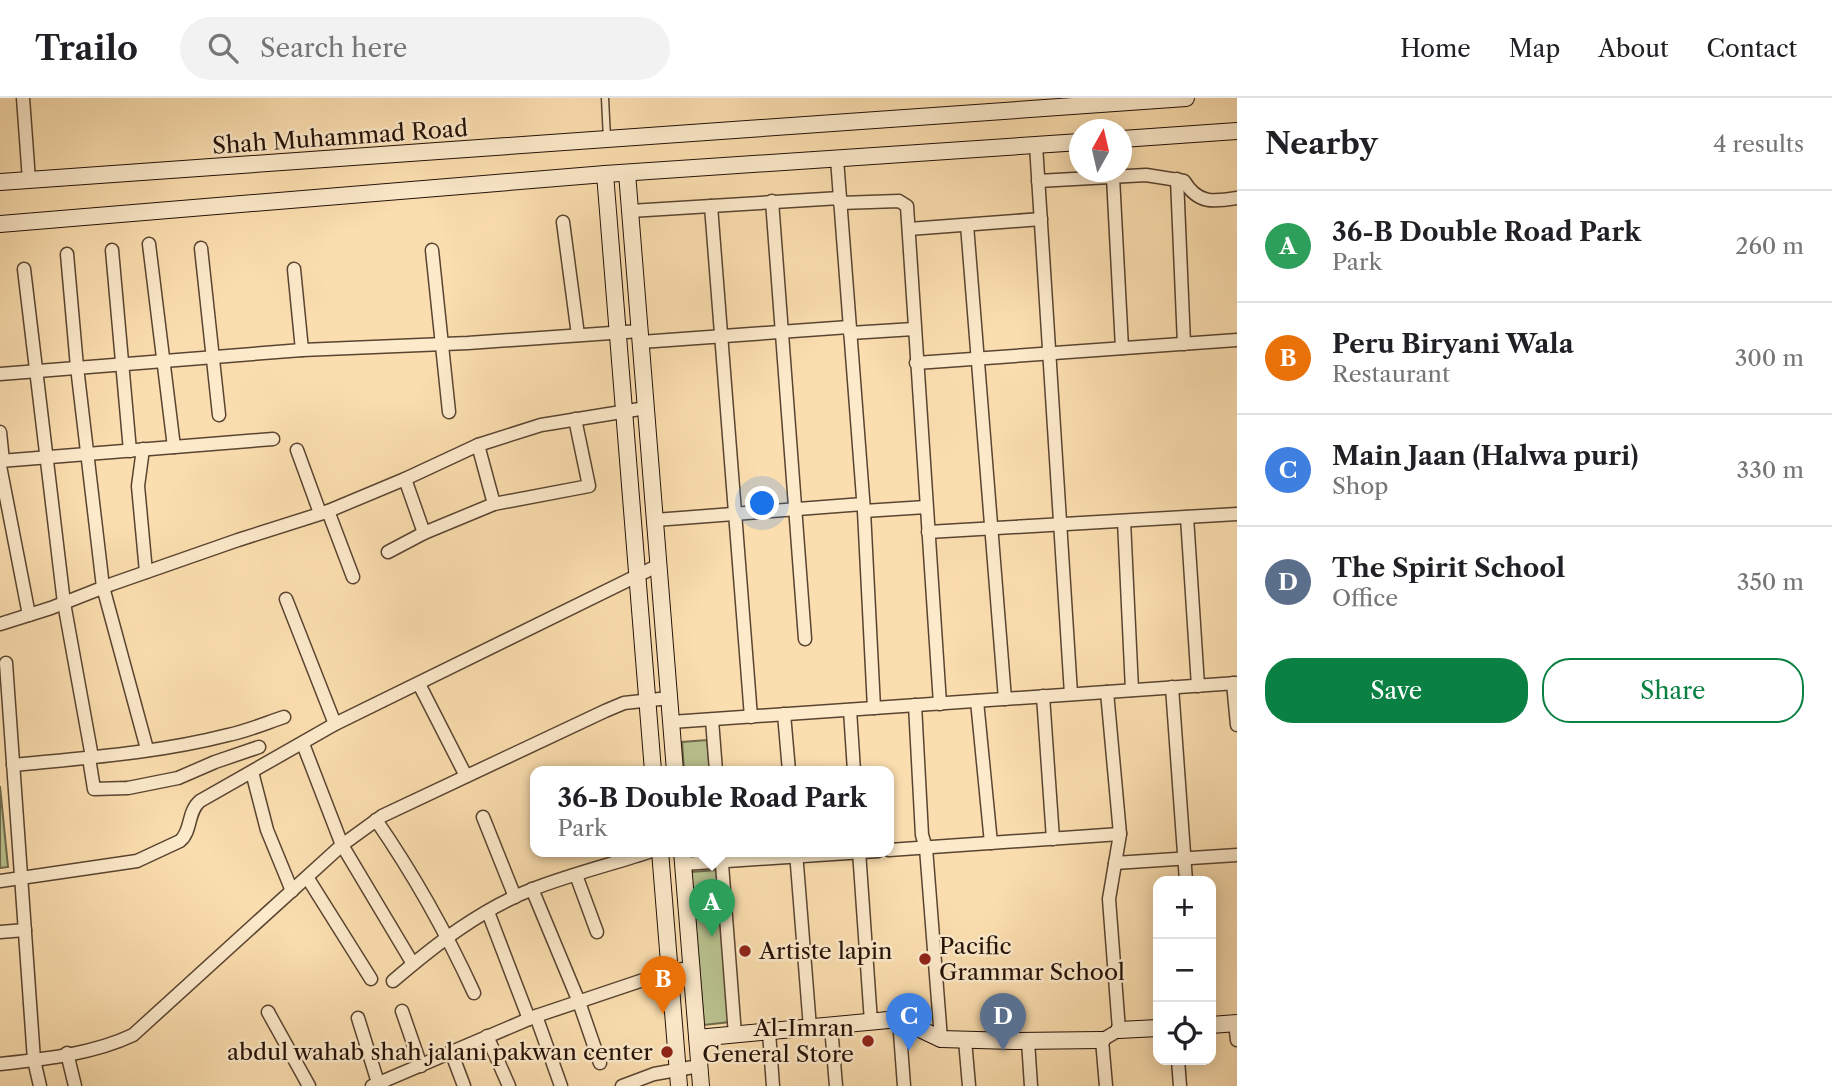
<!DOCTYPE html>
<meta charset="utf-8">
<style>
body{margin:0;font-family:"Libre Caslon Text",serif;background:#f2f2f2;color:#202124}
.controls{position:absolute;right:21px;bottom:21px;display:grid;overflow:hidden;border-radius:14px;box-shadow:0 4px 18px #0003}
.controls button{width:63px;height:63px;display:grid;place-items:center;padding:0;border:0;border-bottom:2px solid #e0e0e0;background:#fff;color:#202124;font:35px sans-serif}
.compass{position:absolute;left:1069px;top:21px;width:63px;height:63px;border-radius:50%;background:#fff;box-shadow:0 4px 18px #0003;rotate:8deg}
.you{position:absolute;left:763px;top:406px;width:24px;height:24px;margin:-18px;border:5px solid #fff;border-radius:50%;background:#1a73e8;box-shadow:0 0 0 10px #1a73e833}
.badge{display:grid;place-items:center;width:46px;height:46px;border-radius:50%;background:#0b8043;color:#fff;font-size:23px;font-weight:700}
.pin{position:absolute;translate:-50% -58px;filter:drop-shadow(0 2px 4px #0008)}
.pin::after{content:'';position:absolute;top:37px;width:24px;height:21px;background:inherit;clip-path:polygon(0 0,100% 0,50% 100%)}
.popup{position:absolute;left:530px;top:668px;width:364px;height:91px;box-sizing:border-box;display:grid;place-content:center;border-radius:14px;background:#fff;filter:drop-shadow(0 2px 5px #0005);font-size:23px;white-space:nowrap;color:#757577}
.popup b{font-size:26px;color:#202124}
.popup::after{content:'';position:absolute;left:50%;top:100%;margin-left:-14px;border:14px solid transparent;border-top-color:#fff}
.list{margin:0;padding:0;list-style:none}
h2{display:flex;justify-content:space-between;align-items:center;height:91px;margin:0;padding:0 28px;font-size:30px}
h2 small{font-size:23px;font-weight:400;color:#757577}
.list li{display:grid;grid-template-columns:46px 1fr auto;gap:21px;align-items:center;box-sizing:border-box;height:112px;padding:0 28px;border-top:2px solid #e0e0e0}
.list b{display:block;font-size:26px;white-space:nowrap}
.list p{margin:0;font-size:23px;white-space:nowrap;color:#757577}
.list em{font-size:23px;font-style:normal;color:#757577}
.actions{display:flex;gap:14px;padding:21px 28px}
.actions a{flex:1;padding:16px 0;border:2px solid #0b8043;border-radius:28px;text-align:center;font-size:24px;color:#0b8043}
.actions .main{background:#0b8043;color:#fff}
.icon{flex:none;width:38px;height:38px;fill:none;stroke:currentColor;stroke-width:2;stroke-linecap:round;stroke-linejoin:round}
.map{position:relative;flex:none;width:1237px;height:988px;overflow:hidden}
header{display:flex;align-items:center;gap:42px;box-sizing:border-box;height:98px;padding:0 35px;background:#fff;border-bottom:2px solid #e0e0e0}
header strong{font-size:33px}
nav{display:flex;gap:38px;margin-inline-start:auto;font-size:24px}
.search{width:490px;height:63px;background:#f2f2f2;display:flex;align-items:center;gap:18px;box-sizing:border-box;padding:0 24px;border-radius:38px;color:#757577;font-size:26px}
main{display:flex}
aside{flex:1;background:#fff}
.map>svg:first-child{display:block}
.green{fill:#b9c28f;stroke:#6e6a4b;stroke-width:2}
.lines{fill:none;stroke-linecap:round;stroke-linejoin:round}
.lane-casing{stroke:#5a4431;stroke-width:9}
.street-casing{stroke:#5a4431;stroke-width:15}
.secondary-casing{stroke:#241107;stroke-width:18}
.lane{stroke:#fceacb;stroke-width:6}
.street{stroke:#fceacb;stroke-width:12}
.secondary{stroke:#fceacb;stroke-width:16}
.poi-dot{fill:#8f2418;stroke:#fceacb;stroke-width:2.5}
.labels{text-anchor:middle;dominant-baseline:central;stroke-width:5;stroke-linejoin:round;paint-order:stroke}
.street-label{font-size:23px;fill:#241107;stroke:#fceacb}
.poi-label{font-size:23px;fill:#241107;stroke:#fceacb;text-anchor:start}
</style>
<header>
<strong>Trailo</strong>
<div class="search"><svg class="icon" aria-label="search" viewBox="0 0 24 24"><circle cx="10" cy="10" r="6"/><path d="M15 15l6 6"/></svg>Search here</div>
<nav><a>Home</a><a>Map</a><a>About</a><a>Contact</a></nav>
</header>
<main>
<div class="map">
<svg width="1237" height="988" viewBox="0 0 1237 988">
<rect width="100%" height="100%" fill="#fbdeaf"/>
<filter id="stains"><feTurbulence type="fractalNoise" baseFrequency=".00286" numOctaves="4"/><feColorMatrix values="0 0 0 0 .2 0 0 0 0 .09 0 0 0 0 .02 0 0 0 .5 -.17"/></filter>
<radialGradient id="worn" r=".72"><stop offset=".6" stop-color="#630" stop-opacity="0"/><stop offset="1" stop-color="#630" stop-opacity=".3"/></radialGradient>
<g class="green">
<polygon points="707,642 710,673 684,673 682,644"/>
<polygon points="0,688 8,769 0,770"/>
<polygon points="717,772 730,924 704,927 691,774"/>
</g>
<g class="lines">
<defs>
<polyline id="lane" points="605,0 607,41"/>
<g id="street">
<polyline points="23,0 29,82"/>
<polyline points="1036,47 1071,596"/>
<polyline points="837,61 864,413 874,610"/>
<polyline points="1113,79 1122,250"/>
<polyline points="1177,81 1184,246"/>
<path d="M1038 83 1146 77 1184 83C1198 106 1213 104 1237 100"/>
<polyline points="772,103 805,541"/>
<polyline points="840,105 899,103 907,108 940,606"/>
<polyline points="711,108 751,619"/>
<polyline points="630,113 840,100"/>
<polyline points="563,124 578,237"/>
<polyline points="967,127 1005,601"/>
<polyline points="909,131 1041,121"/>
<polyline points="149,146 174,349"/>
<polyline points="201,150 219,317"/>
<polyline points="112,152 130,353"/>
<polyline points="432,152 449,314"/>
<polyline points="67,156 77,269 103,489 147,651"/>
<polyline points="24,171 64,505 92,659"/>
<polyline points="294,171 302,252"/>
<polyline points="850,235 914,231"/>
<polyline points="641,244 849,229"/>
<polyline points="916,265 1237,242"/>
<polyline points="0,276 302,252 468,245 640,233"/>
<polyline points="0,334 3,363"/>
<polyline points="478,347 494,406"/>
<polyline points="143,351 138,388 146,474"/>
<polyline points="297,352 320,415"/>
<polyline points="0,363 273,341"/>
<polyline points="0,368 29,517"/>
<polyline points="405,381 424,435"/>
<polyline points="328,413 353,479"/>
<polyline points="864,413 926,409"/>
<polyline points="1187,419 1198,588"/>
<polyline points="655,422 863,406"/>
<polyline points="1124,423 1132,592"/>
<polyline points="928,434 1237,416"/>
<polyline points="388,454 424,435 494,406 589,388 575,321"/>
<polyline points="286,501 335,626"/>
<polyline points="0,526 51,510 112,486 238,442 326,414 405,381 478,347 541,327 646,310"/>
<polyline points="6,565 34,962 40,988"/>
<polyline points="1233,585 1237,627"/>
<polyline points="419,586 466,678"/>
<polyline points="1172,589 1186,783"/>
<polyline points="1043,598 1053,741"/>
<polyline points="977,603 991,745"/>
<polyline points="915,607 922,737 926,750 941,941"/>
<polyline points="850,612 854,673"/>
<polyline points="784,616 789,673"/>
<polyline points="712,622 716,673"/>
<polyline points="671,624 1237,585"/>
<polyline points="303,646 342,747 413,866"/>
<polyline points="89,660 94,691 128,690 178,680 215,664 259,649"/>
<path d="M13 667C84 660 158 655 228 637 247 633 266 625 284 619"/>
<polyline points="252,674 267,732 292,793"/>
<polyline points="483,719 515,799"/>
<path d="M376 722C414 777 446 834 474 895"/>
<polyline points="889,752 1120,736"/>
<polyline points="721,753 735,937"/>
<polyline points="859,753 871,924"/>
<polyline points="796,754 810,930"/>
<polyline points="1115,765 1237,757"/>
<polyline points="683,766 878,753"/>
<polyline points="576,777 597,834"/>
<polyline points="307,779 371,881"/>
<path d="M0 783 137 763 180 743C192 733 187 714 200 703L335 626 659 467"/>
<polyline points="532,791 579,904 600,965"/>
<polyline points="488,814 529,921"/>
<polyline points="0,834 25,832"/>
<path d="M393 883C435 847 481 811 533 791 571 776 613 766 652 753"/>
<polyline points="402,913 421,968"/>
<polyline points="268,914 309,988"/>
<polyline points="536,918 561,988"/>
<polyline points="358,920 379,988"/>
<polyline points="899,921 904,988"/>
<polyline points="1235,925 1237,942"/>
<polyline points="831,928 836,988"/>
<polyline points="769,934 773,988"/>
<polyline points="487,938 509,988"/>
<polyline points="965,942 969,988"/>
<polyline points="1028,943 1031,988"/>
<polyline points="67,955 75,988"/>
<polyline points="452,956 464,988"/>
<polyline points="1178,962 1180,988"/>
<path d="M0 966C44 961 93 956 133 937L342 747 382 718 605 613 624 605 669 600"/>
<polyline points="372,988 536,918 670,873 691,870"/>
<polyline points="622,988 654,976 699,968"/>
<polyline points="1106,988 1102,942 1119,932 1109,801 1120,736 1107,594"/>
</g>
<g id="secondary">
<polyline points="1122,41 1237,33"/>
<polyline points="627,75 675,673"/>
<polyline points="605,76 653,673"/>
<polyline points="0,84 1186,0"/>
<polyline points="0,126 605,76 1080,44"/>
<polyline points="660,753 679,988"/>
<polyline points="682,753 701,988"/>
<polyline points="1211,927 1237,925"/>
<polyline points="1119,932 1158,930"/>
<polyline points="697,940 899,921 941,941 1013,943 1102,942"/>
</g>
</defs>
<use href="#lane" class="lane-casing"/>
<use href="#street" class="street-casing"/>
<use href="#secondary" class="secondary-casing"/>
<use href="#lane" class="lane"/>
<use href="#street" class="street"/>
<use href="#secondary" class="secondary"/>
</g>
<g class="poi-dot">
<circle cx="745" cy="853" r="7"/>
<circle cx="925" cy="861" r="7"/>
<circle cx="868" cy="943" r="7"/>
<circle cx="667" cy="954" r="7"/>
</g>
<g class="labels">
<g class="street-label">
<text transform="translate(340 39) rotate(-4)">Shah Muhammad Road</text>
</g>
<g class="poi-label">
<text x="939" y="848">Pacific<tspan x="939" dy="26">Grammar School</tspan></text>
<text x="759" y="853">Artiste lapin</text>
<text x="854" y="930" text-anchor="end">Al-Imran<tspan x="854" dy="26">General Store</tspan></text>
<text x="653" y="954" text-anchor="end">abdul wahab shah jalani pakwan center</text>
</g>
</g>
<rect width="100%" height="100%" filter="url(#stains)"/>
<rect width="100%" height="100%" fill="url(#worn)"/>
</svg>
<div class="controls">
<button>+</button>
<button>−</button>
<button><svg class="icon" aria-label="locate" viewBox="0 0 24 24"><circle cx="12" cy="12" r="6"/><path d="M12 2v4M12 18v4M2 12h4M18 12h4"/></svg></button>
</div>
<svg class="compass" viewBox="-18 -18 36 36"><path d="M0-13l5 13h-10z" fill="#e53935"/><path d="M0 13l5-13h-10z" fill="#757577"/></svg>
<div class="you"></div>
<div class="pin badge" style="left:712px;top:839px;background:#2e9e5b">A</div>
<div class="popup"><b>36-B Double Road Park</b>Park</div>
<div class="pin badge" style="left:663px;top:916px;background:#e8710a">B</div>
<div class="pin badge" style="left:909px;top:953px;background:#3f7fe0">C</div>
<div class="pin badge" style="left:1003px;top:953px;background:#5c6f8a">D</div>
</div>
<aside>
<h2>Nearby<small>4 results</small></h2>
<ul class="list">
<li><span class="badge" style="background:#2e9e5b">A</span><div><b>36-B Double Road Park</b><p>Park</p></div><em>260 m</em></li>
<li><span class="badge" style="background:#e8710a">B</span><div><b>Peru Biryani Wala</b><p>Restaurant</p></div><em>300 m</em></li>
<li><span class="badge" style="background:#3f7fe0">C</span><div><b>Main Jaan (Halwa puri)</b><p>Shop</p></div><em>330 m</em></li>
<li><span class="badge" style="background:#5c6f8a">D</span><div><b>The Spirit School</b><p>Office</p></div><em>350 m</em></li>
</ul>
<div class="actions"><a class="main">Save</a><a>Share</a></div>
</aside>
</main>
